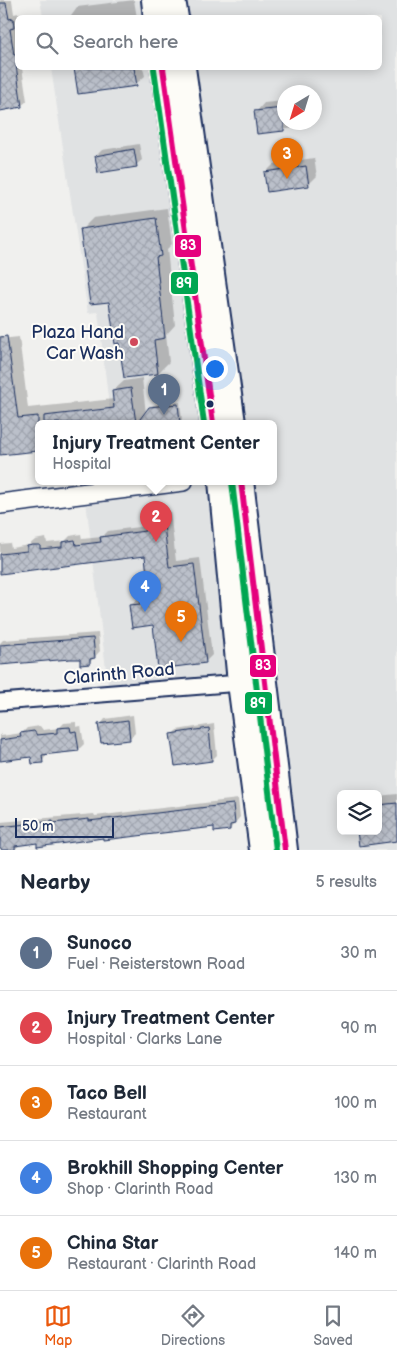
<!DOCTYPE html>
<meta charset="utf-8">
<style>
body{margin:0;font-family:"Balsamiq Sans",sans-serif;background:#f2f2f3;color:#1f2937}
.controls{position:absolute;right:15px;bottom:15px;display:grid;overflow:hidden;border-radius:8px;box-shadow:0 2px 12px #0003}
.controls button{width:45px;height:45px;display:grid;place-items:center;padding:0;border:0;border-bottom:1px solid #e0e1e3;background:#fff;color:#1f2937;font:25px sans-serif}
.compass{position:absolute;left:277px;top:85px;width:45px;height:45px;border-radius:50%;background:#fff;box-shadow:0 2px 12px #0003;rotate:218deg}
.scale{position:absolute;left:15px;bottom:12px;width:99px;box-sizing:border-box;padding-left:5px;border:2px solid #1b2f5e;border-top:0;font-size:14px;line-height:18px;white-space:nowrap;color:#1b2f5e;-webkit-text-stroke:4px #fdfcf7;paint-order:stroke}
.you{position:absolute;left:214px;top:368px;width:18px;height:18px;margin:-12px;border:4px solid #fff;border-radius:50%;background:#1a73e8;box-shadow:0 0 0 8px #1a73e833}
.badge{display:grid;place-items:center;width:32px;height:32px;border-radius:50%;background:#ea580c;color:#fff;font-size:16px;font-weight:700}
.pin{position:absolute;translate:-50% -41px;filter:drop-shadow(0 1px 2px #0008)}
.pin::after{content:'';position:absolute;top:26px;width:18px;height:15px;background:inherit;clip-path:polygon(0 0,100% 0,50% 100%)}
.popup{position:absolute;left:35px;top:420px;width:242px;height:65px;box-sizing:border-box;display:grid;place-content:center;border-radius:8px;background:#fff;filter:drop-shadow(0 1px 4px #0005);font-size:16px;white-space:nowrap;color:#747a83}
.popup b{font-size:19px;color:#1f2937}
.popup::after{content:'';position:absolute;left:50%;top:100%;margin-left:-10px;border:10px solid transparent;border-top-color:#fff}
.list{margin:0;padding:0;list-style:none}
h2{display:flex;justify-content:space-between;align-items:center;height:65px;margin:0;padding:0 20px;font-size:21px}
h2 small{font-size:16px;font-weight:400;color:#747a83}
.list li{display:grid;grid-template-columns:32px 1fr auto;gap:15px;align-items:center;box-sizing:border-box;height:75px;padding:0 20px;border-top:1px solid #e0e1e3}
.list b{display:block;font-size:19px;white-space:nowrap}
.list p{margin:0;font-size:16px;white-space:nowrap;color:#747a83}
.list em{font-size:16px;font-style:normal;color:#747a83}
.icon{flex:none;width:28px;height:28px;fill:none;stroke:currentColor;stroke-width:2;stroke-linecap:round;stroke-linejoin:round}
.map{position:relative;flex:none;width:397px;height:850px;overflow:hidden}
.search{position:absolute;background:#fff;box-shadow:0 2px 12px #0003;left:15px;right:15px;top:15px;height:55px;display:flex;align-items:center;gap:12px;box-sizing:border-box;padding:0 18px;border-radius:8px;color:#747a83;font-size:19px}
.sheet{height:440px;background:#fff}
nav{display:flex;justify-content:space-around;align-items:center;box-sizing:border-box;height:70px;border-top:1px solid #e0e1e3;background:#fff;font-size:14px;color:#747a83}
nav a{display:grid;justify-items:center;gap:2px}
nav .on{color:#ea580c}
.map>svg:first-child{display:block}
.built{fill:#e0e2e3;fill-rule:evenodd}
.shadow{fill:#0003}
.building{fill:url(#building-cross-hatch);stroke:#1b2f5e}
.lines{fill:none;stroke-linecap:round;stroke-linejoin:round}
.minor-casing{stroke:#1b2f5e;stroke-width:19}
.tertiary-casing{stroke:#1b2f5e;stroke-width:22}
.primary-casing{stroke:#1b2f5e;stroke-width:28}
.minor{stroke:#fdfcf7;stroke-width:15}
.tertiary{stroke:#fdfcf7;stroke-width:19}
.primary{stroke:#fdfcf7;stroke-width:24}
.bus-1-casing{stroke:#fdfcf7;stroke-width:10}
.bus-2-casing{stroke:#fdfcf7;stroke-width:10}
.bus-1{stroke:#e5007d;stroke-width:6}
.bus-2{stroke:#00a651;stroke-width:6}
.poi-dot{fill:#d1495b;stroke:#fdfcf7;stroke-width:2}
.bus-dot{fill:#1b2f5e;stroke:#fdfcf7;stroke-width:2}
.labels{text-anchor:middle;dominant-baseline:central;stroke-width:4;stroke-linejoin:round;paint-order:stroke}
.poi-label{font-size:18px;fill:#1b2f5e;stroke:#fdfcf7;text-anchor:end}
.street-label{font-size:18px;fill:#1b2f5e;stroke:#fdfcf7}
.line-badge{stroke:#fdfcf7;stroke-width:2}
.badge-label{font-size:14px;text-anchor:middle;font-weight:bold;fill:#fff}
</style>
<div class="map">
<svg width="397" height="850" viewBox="0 0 397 850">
<defs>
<pattern id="building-cross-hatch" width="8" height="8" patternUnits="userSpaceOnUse" patternTransform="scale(1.25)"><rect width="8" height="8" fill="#bbc0ca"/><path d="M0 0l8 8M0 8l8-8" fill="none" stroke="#a0a5b0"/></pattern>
</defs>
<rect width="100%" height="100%" fill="#f0f0ee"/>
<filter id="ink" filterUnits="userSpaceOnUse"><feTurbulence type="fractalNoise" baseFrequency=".02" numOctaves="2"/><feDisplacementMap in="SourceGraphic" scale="10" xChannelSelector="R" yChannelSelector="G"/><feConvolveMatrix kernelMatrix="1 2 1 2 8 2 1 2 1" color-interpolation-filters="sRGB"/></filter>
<g filter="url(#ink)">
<path class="built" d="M40 0H397V850H273L249 677 109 694 85 493 118 481H274V423H111L98 312 88 313 51 68H380V18L43 17ZM284 92H314V122H284ZM341 794H378V831H341Z"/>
<g class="shadow">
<polygon points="0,0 12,0 14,14 19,13 16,25 18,68 22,68 27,101 21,106 0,109"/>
<polygon points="134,0 137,18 69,18 77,7"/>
<polygon points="76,68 143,68 145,76 136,84 79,92"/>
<polygon points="284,101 284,122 304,122 298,128 258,132 256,112 264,103"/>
<polygon points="139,144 142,160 136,165 96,156 102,150"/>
<polygon points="314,158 317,176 308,185 266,172 274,164"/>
<polygon points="167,208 172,244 167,249 175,325 166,335 169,362 158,373 120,342 110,301 82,229 93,218"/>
<polygon points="19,337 28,408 114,399 113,391 124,381 142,378 146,414 153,405 180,402 182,420 170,423 142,421 140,423 38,423 38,449 0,454 0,339"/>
<polygon points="170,511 176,561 200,558 212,655 205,662 130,606 137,599 142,599 141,587 149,580 146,555 0,573 0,544 10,543 11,548 29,545 35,540 40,539 46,538 47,543 65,541 70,536 81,534 82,539 102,537 108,531 146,526 145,520 152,514"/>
<polygon points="98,633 100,651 90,662 81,658 0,664 0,643 3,640"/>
<polygon points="133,715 135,733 129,739 100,725 105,719"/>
<polygon points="76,722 76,727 81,726 84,744 78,750 48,753 42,762 32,755 0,760 0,732 1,736 22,733 27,728 40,726 43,730 59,728 64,723"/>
<polygon points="214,724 217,755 212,760 172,735 177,730"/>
<polygon points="397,794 397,840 378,831 378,796"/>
<polygon points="238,799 240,817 230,829 215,826 38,842 21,844 15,849 0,849 0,822 94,814 95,816"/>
</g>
<g class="building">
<polygon points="0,3 6,3 9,19 13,18 14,28 10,29 14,55 18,54 16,65 22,107 0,111"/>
<polygon points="74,68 134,68 137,86 78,94"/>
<polygon points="284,108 284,131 257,134 254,111"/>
<polygon points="134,149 137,167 98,173 95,156"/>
<polygon points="306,166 309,186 267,192 264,172"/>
<polygon points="156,218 161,256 156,257 165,338 154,340 158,374 124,378 119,343 115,344 109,302 90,304 80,229"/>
<polygon points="7,336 18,418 38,416 38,451 0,455 0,337"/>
<polygon points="131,388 136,423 44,423 44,416 114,408 112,391"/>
<polygon points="178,404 180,423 137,423 149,407"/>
<polygon points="163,517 169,567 194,564 206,663 158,669 153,625 132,628 129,605 141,604 139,586 148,585 145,556 0,574 0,554 27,551 27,546 33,545 40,545 40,549 62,547 62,542 75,540 76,545 101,542 100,537 145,531 143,520"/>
<polygon points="93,638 95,658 90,659 90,664 80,665 80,659 70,659 0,665 0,645"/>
<polygon points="128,720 130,740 101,743 98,724"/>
<polygon points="70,727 71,732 76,731 79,751 42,755 43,763 32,764 31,757 0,761 0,740 21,737 20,733 34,731 37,735 57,733 57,728"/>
<polygon points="209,728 212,761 175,766 170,734"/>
<polygon points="397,803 397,841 359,846 357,831 378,831 378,805"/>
<polygon points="233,804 235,824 230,825 230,830 214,832 214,827 103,840 103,838 37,847 37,843 15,846 15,850 2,850 0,847 0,827 53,821 53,823 89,819 89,821"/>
</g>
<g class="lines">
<defs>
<polyline id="minor" points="0,702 240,683"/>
<polyline id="tertiary" points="0,504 183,481"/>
<g id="primary">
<polyline points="154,0 156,18"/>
<polyline points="173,0 176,18"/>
<polyline points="163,68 213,423"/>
<polyline points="183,68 233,423"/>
<polyline points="221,481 240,683 262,850"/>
<polyline points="241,481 285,850"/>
</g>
</defs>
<use href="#minor" class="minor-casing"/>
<use href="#tertiary" class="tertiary-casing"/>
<use href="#primary" class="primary-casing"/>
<use href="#minor" class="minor"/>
<use href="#tertiary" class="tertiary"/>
<use href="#primary" class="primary"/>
<defs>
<g id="bus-1">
<polyline points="163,68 213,423"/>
<polyline points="241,481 285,850"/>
</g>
<g id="bus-2">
<polyline points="154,69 204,423"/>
<polyline points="232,482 276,850"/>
</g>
</defs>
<use href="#bus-1" class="bus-1-casing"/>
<use href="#bus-2" class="bus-2-casing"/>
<use href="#bus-1" class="bus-1"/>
<use href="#bus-2" class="bus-2"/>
</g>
</g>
<circle class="poi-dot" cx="134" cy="342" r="5"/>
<circle class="bus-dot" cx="210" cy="404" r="4.5"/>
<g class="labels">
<g class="poi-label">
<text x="124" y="332">Plaza Hand<tspan x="124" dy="21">Car Wash</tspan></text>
</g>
<g class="street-label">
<text transform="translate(119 674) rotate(-5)">Clarinth Road</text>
</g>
</g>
<g class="line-badge">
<rect x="174" y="234" width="28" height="24" rx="5" fill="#e5007d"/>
<rect x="170" y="271" width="29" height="24" rx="5" fill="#00a651"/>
<rect x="249" y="654" width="28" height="24" rx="5" fill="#e5007d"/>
<rect x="244" y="691" width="29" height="24" rx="5" fill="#00a651"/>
</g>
<g class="badge-label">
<text x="188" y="250">83</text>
<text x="184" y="288">89</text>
<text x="263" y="670">83</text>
<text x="258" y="708">89</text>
</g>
</svg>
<div class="controls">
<button><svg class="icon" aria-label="layers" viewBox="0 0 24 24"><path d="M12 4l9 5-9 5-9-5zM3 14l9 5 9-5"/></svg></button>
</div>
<svg class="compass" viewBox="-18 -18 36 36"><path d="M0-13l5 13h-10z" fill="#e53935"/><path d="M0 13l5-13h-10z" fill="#747a83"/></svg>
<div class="scale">50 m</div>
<div class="you"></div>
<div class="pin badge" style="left:164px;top:415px;background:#5c6f8a">1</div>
<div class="pin badge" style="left:156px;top:542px;background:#e0444e">2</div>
<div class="popup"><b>Injury Treatment Center</b>Hospital</div>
<div class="pin badge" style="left:287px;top:179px;background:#e8710a">3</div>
<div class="pin badge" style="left:145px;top:612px;background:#3f7fe0">4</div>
<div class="pin badge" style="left:181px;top:642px;background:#e8710a">5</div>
<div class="search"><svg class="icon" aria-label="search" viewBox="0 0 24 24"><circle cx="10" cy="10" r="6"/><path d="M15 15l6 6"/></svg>Search here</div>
</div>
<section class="sheet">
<h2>Nearby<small>5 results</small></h2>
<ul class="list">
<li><span class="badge" style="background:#5c6f8a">1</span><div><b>Sunoco</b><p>Fuel · Reisterstown Road</p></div><em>30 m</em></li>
<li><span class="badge" style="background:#e0444e">2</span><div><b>Injury Treatment Center</b><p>Hospital · Clarks Lane</p></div><em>90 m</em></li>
<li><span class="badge" style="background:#e8710a">3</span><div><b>Taco Bell</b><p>Restaurant</p></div><em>100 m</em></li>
<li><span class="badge" style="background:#3f7fe0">4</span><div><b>Brokhill Shopping Center</b><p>Shop · Clarinth Road</p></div><em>130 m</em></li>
<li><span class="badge" style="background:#e8710a">5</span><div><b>China Star</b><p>Restaurant · Clarinth Road</p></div><em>140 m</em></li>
</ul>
</section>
<nav>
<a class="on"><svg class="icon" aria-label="map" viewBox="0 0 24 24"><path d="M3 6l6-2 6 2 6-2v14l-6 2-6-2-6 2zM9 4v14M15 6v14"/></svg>Map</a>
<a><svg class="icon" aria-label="directions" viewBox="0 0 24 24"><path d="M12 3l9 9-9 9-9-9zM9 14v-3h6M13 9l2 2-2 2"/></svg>Directions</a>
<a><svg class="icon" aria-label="saved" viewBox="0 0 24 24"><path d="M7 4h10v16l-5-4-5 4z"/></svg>Saved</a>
</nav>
